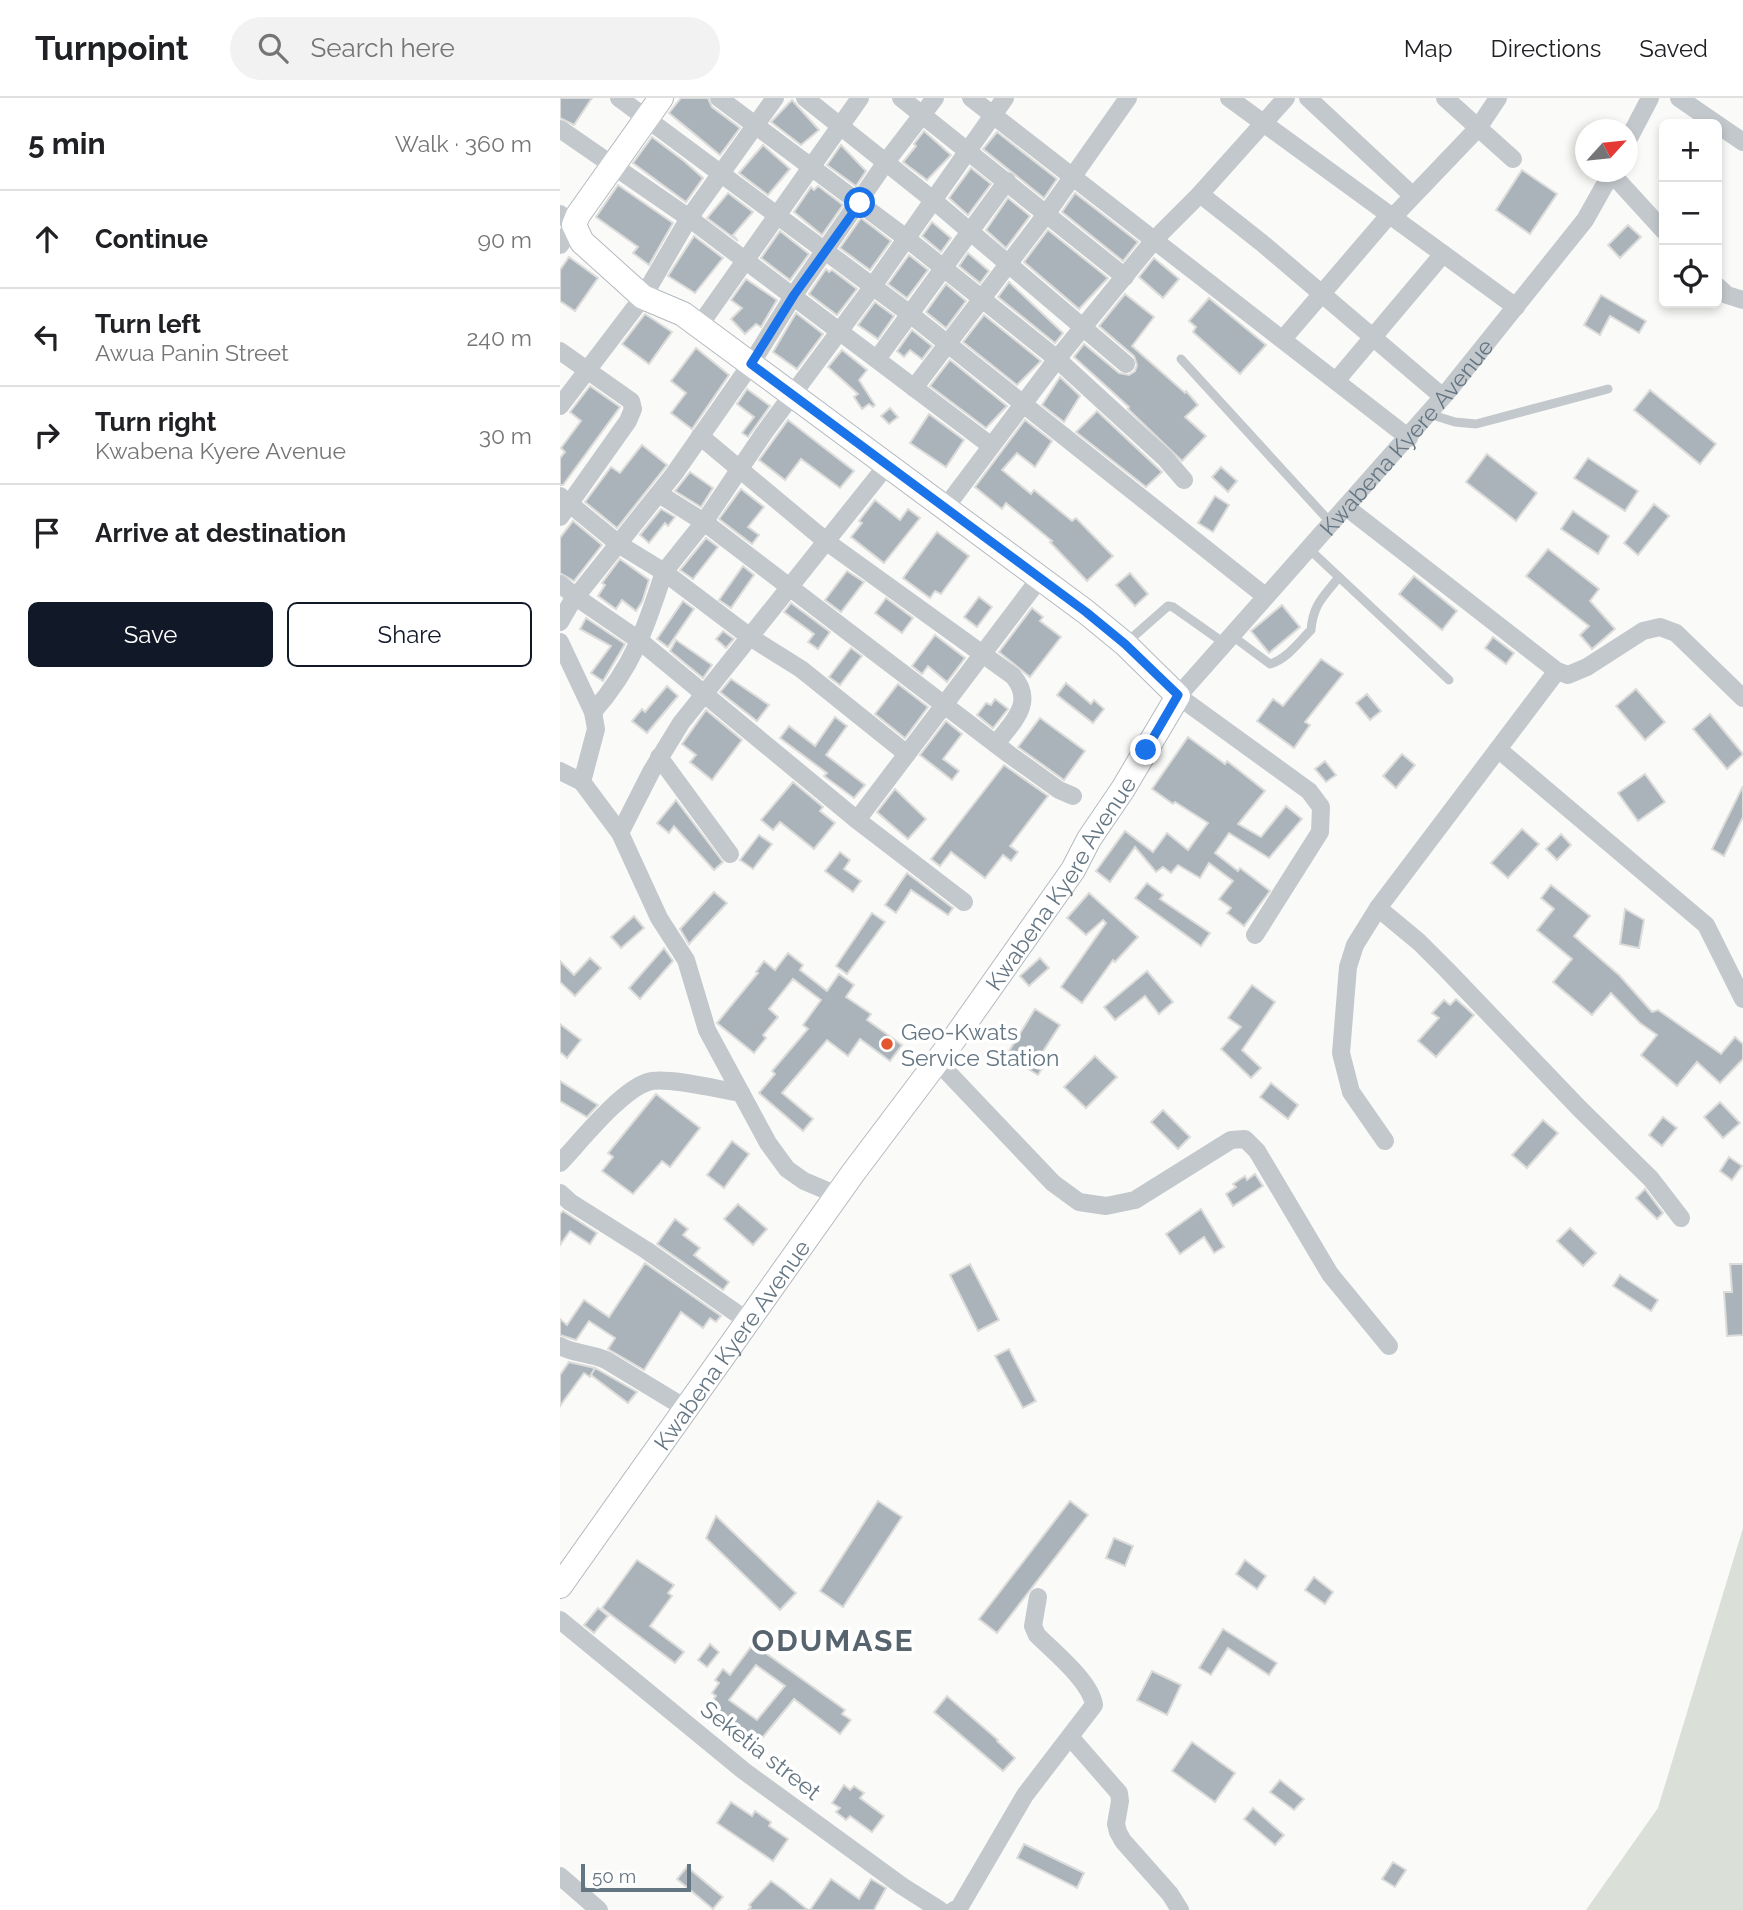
<!DOCTYPE html>
<meta charset="utf-8">
<style>
body{margin:0;font-family:Raleway,sans-serif;background:#f2f2f2;color:#202124}
.controls{position:absolute;right:21px;top:21px;display:grid;overflow:hidden;border-radius:10px;box-shadow:0 4px 10px #0003}
.controls button{width:63px;height:63px;display:grid;place-items:center;padding:0;border:0;border-bottom:2px solid #e0e0e0;background:#fff;color:#202124;font:35px sans-serif}
.compass{position:absolute;left:1015px;top:21px;width:63px;height:63px;border-radius:50%;background:#fff;box-shadow:0 4px 10px #0003;rotate:63deg}
.scale{position:absolute;left:21px;bottom:18px;width:110px;box-sizing:border-box;padding-left:7px;border:4px solid #657683;border-top:0;font-size:19px;line-height:24px;white-space:nowrap;color:#657683;-webkit-text-stroke:5px #fff;paint-order:stroke}
.stop{position:absolute;width:21px;height:21px;margin:-16px;border:5px solid #1a73e8;border-radius:50%;background:#fff}
.stop.end{background:#1a73e8;border-color:#fff;box-shadow:0 2px 7px #0008}
.list{margin:0;padding:0;list-style:none}
h2{display:flex;justify-content:space-between;align-items:center;height:91px;margin:0;padding:0 28px;font-size:30px}
h2 small{font-size:23px;font-weight:400;color:#757577}
.list li{display:grid;grid-template-columns:46px 1fr auto;gap:21px;align-items:center;box-sizing:border-box;height:98px;padding:0 28px;border-top:2px solid #e0e0e0}
.list b{display:block;font-size:26px;white-space:nowrap}
.list p{margin:0;font-size:23px;white-space:nowrap;color:#757577}
.list em{font-size:23px;font-style:normal;color:#757577}
.actions{display:flex;gap:14px;padding:21px 28px}
.actions a{flex:1;padding:16px 0;border:2px solid #111827;border-radius:10px;text-align:center;font-size:24px;color:#111827}
.actions .main{background:#111827;color:#fff}
.icon{flex:none;width:38px;height:38px;fill:none;stroke:currentColor;stroke-width:2;stroke-linecap:round;stroke-linejoin:round}
.map{position:relative;flex:none;width:1183px;height:1812px;overflow:hidden}
header{display:flex;align-items:center;gap:42px;box-sizing:border-box;height:98px;padding:0 35px;background:#fff;border-bottom:2px solid #e0e0e0}
header strong{font-size:33px}
nav{display:flex;gap:38px;margin-inline-start:auto;font-size:24px}
.search{width:490px;height:63px;background:#f2f2f2;display:flex;align-items:center;gap:18px;box-sizing:border-box;padding:0 24px;border-radius:38px;color:#757577;font-size:26px}
main{display:flex}
aside{flex:1;background:#fff}
.map>svg:first-child{display:block}
.green{fill:#dadfd7}
.building{fill:#aab3b9;stroke:#dcdcda;stroke-width:2;fill-rule:evenodd}
.lines{fill:none;stroke-linecap:round;stroke-linejoin:round}
.secondary-casing{stroke:#b3babf;stroke-width:26}
.lane{stroke:#c3c8cc;stroke-width:9}
.street{stroke:#c3c8cc;stroke-width:18}
.secondary{stroke:#fff;stroke-width:24}
.route{stroke:#1a73e8;stroke-width:9}
.poi-dot{fill:#e4572e;stroke:#fff;stroke-width:2.5}
.labels{text-anchor:middle;dominant-baseline:central;stroke-width:7;stroke-linejoin:round;paint-order:stroke}
.street-label{font-size:23px;fill:#657683;stroke:#fff}
.poi-label{font-size:23px;fill:#657683;stroke:#fff;text-anchor:start}
.district-label{font-size:30px;font-weight:bold;letter-spacing:2px;fill:#57646e;stroke:#fff}
</style>
<header>
<strong>Turnpoint</strong>
<div class="search"><svg class="icon" aria-label="search" viewBox="0 0 24 24"><circle cx="10" cy="10" r="6"/><path d="M15 15l6 6"/></svg>Search here</div>
<nav><a>Map</a><a>Directions</a><a>Saved</a></nav>
</header>
<main>
<aside>
<h2>5 min<small>Walk · 360 m</small></h2>
<ul class="list">
<li><svg class="icon" aria-label="ahead" viewBox="0 0 24 24"><path d="M12 20V5M6 11l6-6 6 6"/></svg><div><b>Continue</b></div><em>90 m</em></li>
<li><svg class="icon" aria-label="left" viewBox="0 0 24 24"><path d="M17 20v-9H6M10 6l-5 5 5 5"/></svg><div><b>Turn left</b><p>Awua Panin Street</p></div><em>240 m</em></li>
<li><svg class="icon" aria-label="right" viewBox="0 0 24 24"><path d="M7 20v-9h11M14 6l5 5-5 5"/></svg><div><b>Turn right</b><p>Kwabena Kyere Avenue</p></div><em>30 m</em></li>
<li><svg class="icon" aria-label="arrive" viewBox="0 0 24 24"><path d="M6 21V4h12l-3 4 3 4H6"/></svg><div><b>Arrive at destination</b></div></li>
</ul>
<div class="actions"><a class="main">Save</a><a>Share</a></div>
</aside>
<div class="map">
<svg width="1183" height="1812" viewBox="0 0 1183 1812">
<rect width="100%" height="100%" fill="#fafaf8"/>
<polygon class="green" points="1183,1430 1183,1812 1026,1812 1098,1710"/>
<g class="building">
<polygon points="0,0 32,0 14,27 0,20"/>
<polygon points="121,0 148,0 152,9 180,30 160,57 109,15"/>
<polygon points="232,2 259,32 241,47 211,24"/>
<polygon points="364,33 391,57 367,82 343,64 356,48 354,46"/>
<polygon points="437,34 497,81 484,100 423,51"/>
<polygon points="92,39 124,63 143,80 126,104 73,65"/>
<polygon points="203,47 230,71 208,97 179,75"/>
<polygon points="281,47 306,73 296,88 267,67"/>
<polygon points="411,70 431,86 408,117 389,100"/>
<polygon points="962,72 997,96 970,136 936,112"/>
<polygon points="58,87 113,125 89,167 73,155 78,149 36,119"/>
<polygon points="258,88 283,107 262,137 234,114 251,89 254,92"/>
<polygon points="168,95 193,114 173,137 178,143 147,120"/>
<polygon points="515,95 578,144 563,163 502,114"/>
<polygon points="448,100 470,118 446,150 426,132"/>
<polygon points="301,120 331,143 310,172 280,150"/>
<polygon points="372,124 391,140 381,154 362,138"/>
<polygon points="1068,127 1081,139 1060,160 1048,147"/>
<polygon points="488,132 548,180 519,211 464,164"/>
<polygon points="220,133 249,156 230,182 201,160"/>
<polygon points="134,138 163,160 135,195 108,178"/>
<polygon points="408,155 429,173 420,185 399,168"/>
<polygon points="349,157 368,172 347,200 328,186"/>
<polygon points="9,159 38,180 15,213 0,203 0,172"/>
<polygon points="594,160 619,181 603,200 579,179"/>
<polygon points="266,171 269,174 272,172 297,191 277,217 249,196"/>
<polygon points="186,181 217,202 201,229 196,226 185,236 171,221 182,210 171,202"/>
<polygon points="449,184 503,235 495,245 438,199"/>
<polygon points="386,186 406,203 386,230 366,214"/>
<polygon points="565,196 594,219 572,248 625,295 626,293 638,307 625,319 646,338 622,363 568,311 569,309 514,259 524,246 559,275 569,277 575,273 577,267 574,258 539,228"/>
<polygon points="1041,197 1086,223 1079,235 1050,218 1040,237 1024,227"/>
<polygon points="649,200 706,247 680,276 633,234 636,229 629,223"/>
<polygon points="315,204 334,218 318,241 298,227"/>
<polygon points="236,215 263,236 237,271 213,254"/>
<polygon points="85,216 112,234 89,266 62,246"/>
<polygon points="424,217 481,263 457,287 403,244"/>
<polygon points="352,232 372,248 362,261 350,252 344,259 337,253"/>
<polygon points="136,250 169,277 132,331 111,315 126,295 111,283"/>
<polygon points="282,252 307,272 299,282 315,307 313,309 309,306 302,311 294,299 298,296 268,269"/>
<polygon points="390,262 447,308 426,330 370,288"/>
<polygon points="500,279 520,298 504,324 482,307"/>
<polygon points="30,288 60,309 3,387 0,387 0,360 5,354 1,350 21,323 10,314"/>
<polygon points="187,291 210,308 188,339 182,335 194,319 177,306"/>
<polygon points="1090,292 1156,346 1140,366 1074,312"/>
<polygon points="330,310 338,319 329,326 321,318"/>
<polygon points="537,313 602,374 586,389 516,334"/>
<polygon points="369,316 404,342 386,369 350,345"/>
<polygon points="228,322 294,373 280,390 241,361 225,382 199,362"/>
<polygon points="465,322 492,343 475,369 457,355 442,372 471,396 474,392 512,423 516,420 553,458 527,483 490,444 492,443 446,405 442,411 415,389"/>
<polygon points="82,347 107,367 57,430 25,404 51,369 60,375"/>
<polygon points="927,356 977,395 956,423 906,384"/>
<polygon points="1028,360 1078,393 1065,413 1014,380"/>
<polygon points="661,369 677,383 668,394 652,379"/>
<polygon points="130,374 153,390 141,409 115,393"/>
<polygon points="181,391 204,409 188,429 199,437 192,446 159,421"/>
<polygon points="655,398 669,407 653,434 638,425"/>
<polygon points="315,402 340,422 348,411 360,420 324,465 291,439 302,425 299,423"/>
<polygon points="1094,406 1109,418 1078,457 1064,445"/>
<polygon points="101,411 115,419 108,428 105,425 89,445 80,437"/>
<polygon points="1013,413 1049,438 1038,456 1001,431"/>
<polygon points="13,423 42,447 14,483 0,475 0,440"/>
<polygon points="377,434 409,458 381,496 375,493 370,500 343,480"/>
<polygon points="146,440 158,449 133,481 120,472"/>
<polygon points="988,451 1039,491 1030,503 1055,531 1032,551 1020,537 1029,528 966,478"/>
<polygon points="60,461 89,482 82,504 76,513 62,502 56,511 38,498 45,487 42,485"/>
<polygon points="183,468 194,477 171,510 159,502"/>
<polygon points="287,473 304,484 281,514 265,502"/>
<polygon points="570,475 588,496 575,508 556,487"/>
<polygon points="854,478 897,513 882,532 839,496"/>
<polygon points="419,499 432,509 417,529 404,519"/>
<polygon points="326,500 353,520 342,535 315,515"/>
<polygon points="123,503 134,511 108,549 97,541"/>
<polygon points="231,505 270,534 258,551 248,544 254,536 224,514"/>
<polygon points="722,507 740,529 709,555 691,533"/>
<polygon points="472,510 483,519 480,523 501,539 470,579 439,554"/>
<polygon points="26,520 65,546 43,583 31,575 51,548 20,531"/>
<polygon points="163,533 174,541 166,550 156,541"/>
<polygon points="375,537 405,560 387,584 368,568 362,576 352,568"/>
<polygon points="933,539 954,555 946,566 925,550"/>
<polygon points="116,542 152,567 143,580 110,553"/>
<polygon points="291,550 302,558 280,587 269,579"/>
<polygon points="761,561 783,576 745,624 750,627 734,650 697,623 713,601 723,608"/>
<polygon points="171,581 209,607 197,623 160,594"/>
<polygon points="506,585 531,606 534,602 544,611 533,625 497,597"/>
<polygon points="338,586 368,609 345,640 315,616"/>
<polygon points="107,588 118,598 87,635 72,623 82,611 85,614"/>
<polygon points="1076,591 1105,624 1085,642 1056,608"/>
<polygon points="807,596 821,613 810,622 796,605"/>
<polygon points="435,601 448,611 433,630 417,617 426,605 431,607"/>
<polygon points="146,612 182,642 152,682 130,664 136,657 122,646"/>
<polygon points="1150,616 1183,656 1167,671 1133,631"/>
<polygon points="275,619 287,628 266,657 305,687 294,700 264,678 267,675 220,640 229,628 255,648"/>
<polygon points="480,620 525,653 504,682 458,649"/>
<polygon points="386,623 402,636 383,661 399,673 392,682 360,657"/>
<polygon points="628,639 665,666 667,663 705,693 678,726 701,739 726,708 742,721 709,760 669,735 655,755 678,773 680,770 710,793 684,828 667,815 671,810 659,801 673,783 649,765 640,780 618,767 611,775 603,769 596,774 575,749 550,784 536,773 565,733 593,754 607,735 628,752 648,725 615,704 613,706 592,691"/>
<polygon points="842,656 855,667 836,690 823,678"/>
<polygon points="765,663 776,677 766,684 755,671"/>
<polygon points="444,667 488,698 450,748 458,754 451,763 443,757 425,780 391,754 380,768 371,761"/>
<polygon points="1085,676 1105,704 1078,723 1058,695"/>
<polygon points="233,684 263,709 260,713 275,725 254,751 220,724 213,732 201,722"/>
<polygon points="1183,688 1183,719 1164,758 1152,751"/>
<polygon points="335,691 366,721 348,741 317,714"/>
<polygon points="116,702 163,764 154,772 114,728 109,735 97,725"/>
<polygon points="962,731 979,746 948,780 931,765"/>
<polygon points="1001,736 1011,747 997,762 986,751"/>
<polygon points="199,737 212,746 193,771 180,762"/>
<polygon points="280,754 290,762 284,771 301,783 293,794 265,773"/>
<polygon points="347,775 393,810 388,817 351,792 336,815 325,807"/>
<polygon points="587,785 603,797 600,801 650,835 641,848 575,800"/>
<polygon points="991,787 1030,818 1014,838 1059,877 1092,914 1098,912 1161,956 1175,939 1183,946 1183,961 1160,985 1137,964 1117,988 1081,957 1097,937 1080,925 1051,895 1032,917 993,884 1012,861 977,832 994,811 981,800"/>
<polygon points="154,794 167,805 129,846 120,831"/>
<polygon points="529,795 578,839 555,864 553,862 522,905 501,889 546,825 543,822 526,837 507,820"/>
<polygon points="1065,811 1084,822 1079,850 1060,846"/>
<polygon points="312,815 325,824 287,876 276,868"/>
<polygon points="74,818 84,830 61,850 51,839"/>
<polygon points="104,850 113,863 80,901 69,890"/>
<polygon points="228,855 243,867 240,872 267,893 279,876 294,887 286,899 311,916 307,922 342,947 330,963 300,941 288,958 267,942 222,995 253,1021 243,1033 199,995 215,976 212,973 248,931 243,927 261,902 233,881 209,911 218,919 203,937 206,940 194,955 157,925 198,875 196,874 204,863 215,872"/>
<polygon points="30,860 41,870 15,898 0,884 0,863 14,877"/>
<polygon points="480,860 489,870 469,888 460,878"/>
<polygon points="587,873 613,904 599,916 585,898 555,922 544,909"/>
<polygon points="692,887 715,904 682,952 701,970 691,980 661,951 681,929 668,920"/>
<polygon points="896,901 914,917 876,959 858,943 879,920 872,915 884,902 890,907"/>
<polygon points="475,911 500,927 482,955 489,959 478,977 446,958"/>
<polygon points="0,926 21,942 7,960 0,954"/>
<polygon points="535,958 557,979 526,1010 504,989"/>
<polygon points="0,983 38,1007 27,1019 0,1003"/>
<polygon points="711,985 738,1007 728,1021 700,999"/>
<polygon points="96,996 140,1030 110,1069 102,1063 73,1096 42,1073 53,1059 48,1055"/>
<polygon points="1160,1004 1180,1025 1163,1040 1144,1019"/>
<polygon points="603,1012 630,1039 618,1051 591,1024"/>
<polygon points="1103,1019 1117,1030 1102,1048 1089,1037"/>
<polygon points="983,1022 998,1035 967,1070 952,1057"/>
<polygon points="172,1043 189,1056 164,1090 147,1077"/>
<polygon points="1169,1059 1182,1068 1172,1082 1160,1073"/>
<polygon points="695,1076 703,1088 673,1108 666,1096 676,1089 673,1086 685,1078 687,1082"/>
<polygon points="1085,1091 1103,1115 1097,1121 1076,1100"/>
<polygon points="178,1106 207,1131 193,1147 164,1121"/>
<polygon points="641,1111 664,1149 654,1155 644,1139 620,1156 606,1136"/>
<polygon points="3,1113 37,1135 30,1146 10,1133 0,1147 0,1116"/>
<polygon points="115,1121 128,1131 123,1137 140,1150 134,1157 169,1184 163,1192 97,1146"/>
<polygon points="1010,1130 1036,1155 1023,1168 997,1143"/>
<polygon points="85,1165 161,1218 156,1224 150,1220 143,1230 121,1214 84,1272 48,1251 55,1240 29,1223 16,1242 0,1237 0,1221 7,1227 24,1202 49,1219"/>
<polygon points="410,1166 439,1222 418,1233 390,1177"/>
<polygon points="1170,1166 1183,1166 1183,1237 1167,1238 1164,1194 1172,1194"/>
<polygon points="1060,1177 1098,1202 1091,1213 1053,1188"/>
<polygon points="449,1251 476,1303 463,1310 435,1258"/>
<polygon points="9,1264 35,1270 30,1279 24,1275 0,1308 0,1277"/>
<polygon points="35,1270 77,1294 68,1305 31,1277"/>
<polygon points="318,1403 342,1419 283,1509 260,1493"/>
<polygon points="510,1403 528,1417 437,1535 419,1521"/>
<polygon points="156,1418 236,1495 220,1512 146,1440"/>
<polygon points="554,1440 573,1448 565,1468 546,1460"/>
<polygon points="77,1462 114,1487 108,1495 112,1498 90,1528 124,1554 115,1565 42,1510"/>
<polygon points="685,1462 706,1478 697,1491 676,1476"/>
<polygon points="754,1479 773,1494 765,1506 745,1492"/>
<polygon points="38,1510 48,1518 34,1535 24,1527"/>
<polygon points="663,1531 717,1565 709,1577 668,1550 651,1577 639,1570"/>
<polygon points="150,1546 159,1554 147,1569 138,1562"/>
<path d="M193 1546 285 1612 282 1616 291 1622 280 1636 234 1601 189 1656 178 1646 179 1644 142 1617 156 1598 152 1595 159 1585 155 1582 163 1571 170 1577ZM196 1567 225 1588 197 1622 169 1602Z"/>
<polygon points="592,1573 621,1587 607,1617 577,1602"/>
<polygon points="387,1598 438,1642 437,1643 455,1660 443,1673 374,1614"/>
<polygon points="632,1644 675,1675 655,1704 612,1673"/>
<polygon points="720,1682 744,1701 734,1712 710,1694"/>
<polygon points="284,1687 290,1692 294,1688 304,1695 300,1700 324,1718 312,1734 290,1718 286,1722 276,1714 280,1710 272,1705"/>
<polygon points="171,1704 192,1718 195,1713 211,1724 209,1728 228,1741 213,1763 157,1725"/>
<polygon points="693,1710 724,1737 715,1747 684,1721"/>
<polygon points="464,1746 524,1775 517,1790 457,1760"/>
<polygon points="833,1764 846,1772 835,1789 822,1781"/>
<polygon points="127,1769 163,1799 153,1811 117,1781"/>
<polygon points="271,1781 299,1801 311,1781 326,1790 314,1812 250,1812"/>
<polygon points="211,1783 225,1793 248,1812 188,1812 191,1809 189,1807"/>
</g>
<g class="lines">
<defs>
<g id="secondary">
<path id="s2" d="M0 1488 293 1075 394 941 513 772 529 741 563 691 618 598 565 546 526 514 123 216 83 199 22 144 14 127 18 117 101 0"/>
</g>
</defs>
<use href="#secondary" class="secondary-casing"/>
<g class="lane">
<polyline points="621,261 771,425"/>
<polyline points="869,316 895,324 916,326 1048,291"/>
<polyline points="748,450 889,582"/>
<path d="M671 537 710 566C727 561 739 544 751 532 753 506 764 498 779 479"/>
<polyline points="566,545 608,508 613,509 664,545"/>
</g>
<g class="street">
<polyline points="59,0 350,216 705,498"/>
<polyline points="159,0 346,140 497,261 605,360 624,382"/>
<polyline points="245,0 373,102 566,266"/>
<polyline points="341,0 565,179"/>
<polyline points="411,0 849,340"/>
<polyline points="669,0 956,209"/>
<polyline points="748,0 852,97"/>
<polyline points="885,0 953,61"/>
<polyline points="1119,0 1183,44"/>
<polyline points="0,31 129,120 430,347"/>
<polyline points="1068,42 1090,0"/>
<polyline points="1051,75 1104,133"/>
<polyline points="640,96 702,145 883,299"/>
<polyline points="0,116 14,127 0,147"/>
<polyline points="833,119 918,30 938,0"/>
<polyline points="1157,188 1167,197 1183,202"/>
<polyline points="139,228 300,0"/>
<polyline points="723,241 830,116"/>
<polyline points="0,253 71,303 73,311 68,323 0,419"/>
<polyline points="317,261 447,83"/>
<polyline points="776,283 883,156"/>
<polyline points="354,290 487,115 568,0"/>
<polyline points="0,308 83,199 129,120 215,0"/>
<path d="M140 338 267 444 453 578C476 605 452 624 436 646"/>
<polyline points="99,396 144,424 450,657 499,692 513,698"/>
<polyline points="0,398 60,447 104,474 144,424 204,335 313,188 445,0"/>
<polyline points="786,409 997,573 1008,577 1027,569 1083,533 1100,529 1116,535 1183,600"/>
<polyline points="385,410 497,261 595,141 640,96 726,0"/>
<polyline points="0,486 16,499 80,543 297,722 404,804"/>
<polyline points="0,524 11,505 114,376 191,266 234,197 326,64 375,0"/>
<polyline points="0,544 33,614 36,631 22,684"/>
<path d="M33 614C73 569 86 529 104 474L190 539 241 571 347 656"/>
<polyline points="938,651 1146,827 1183,901"/>
<polyline points="99,659 170,756"/>
<polyline points="0,673 22,684 60,735 99,820 126,862 147,932 208,1045 227,1071 244,1083 277,1097"/>
<polyline points="297,722 480,480"/>
<polyline points="60,735 91,674 121,625 327,367"/>
<polyline points="818,810 859,844 887,872 1019,1010 1091,1081 1121,1120"/>
<path id="s1" d="M695 837 760 734 761 709 749 693 618 598 888 293 1025 122 1052 74"/>
<polyline points="377,963 493,1085 519,1104 546,1108 575,1102 671,1042 685,1041 697,1053 770,1176 829,1248"/>
<polyline points="825,1043 791,994 781,955 788,869 795,847 818,810 997,573"/>
<path d="M0 1065C20 1044 61 992 88 984 106 978 160 992 181 995"/>
<polyline points="0,1095 10,1104 86,1152 189,1224"/>
<path d="M0 1248C14 1256 31 1255 46 1262L127 1311"/>
<polyline points="0,1522 184,1673 342,1788 380,1812"/>
<polyline points="511,1640 559,1695 560,1703 556,1726 558,1734 563,1743 610,1796 620,1812"/>
<polyline points="0,1778 39,1812"/>
<path d="M394 1812 399 1810 465 1697 534 1607C531 1584 494 1554 477 1537L473 1528 478 1499"/>
</g>
<use href="#secondary" class="secondary"/>
</g>
<g class="lines">
<polyline class="route" points="300,105 234,197 191,266 526,514 565,546 618,597 586,652"/>
</g>
<circle class="poi-dot" cx="327" cy="946" r="7"/>
<g class="labels">
<g class="street-label">
<text stroke="none"><textPath href="#s1" startOffset="674">Kwabena Kyere Avenue</textPath></text>
<text stroke="none"><textPath href="#s2" startOffset="863">Kwabena Kyere Avenue</textPath></text>
<text stroke="none"><textPath href="#s2" startOffset="296">Kwabena Kyere Avenue</textPath></text>
<text transform="translate(201 1652) rotate(38)">Seketia street</text>
</g>
<g class="poi-label">
<text x="341" y="933">Geo-Kwats<tspan x="341" dy="26">Service Station</tspan></text>
</g>
<g class="district-label">
<text x="273" y="1542">ODUMASE</text>
</g>
</g>
</svg>
<div class="controls">
<button>+</button>
<button>−</button>
<button><svg class="icon" aria-label="locate" viewBox="0 0 24 24"><circle cx="12" cy="12" r="6"/><path d="M12 2v4M12 18v4M2 12h4M18 12h4"/></svg></button>
</div>
<svg class="compass" viewBox="-18 -18 36 36"><path d="M0-13l5 13h-10z" fill="#e53935"/><path d="M0 13l5-13h-10z" fill="#757577"/></svg>
<div class="scale">50 m</div>
<div class="stop" style="left:300px;top:105px"></div>
<div class="stop end" style="left:586px;top:652px"></div>
</div>
</main>
